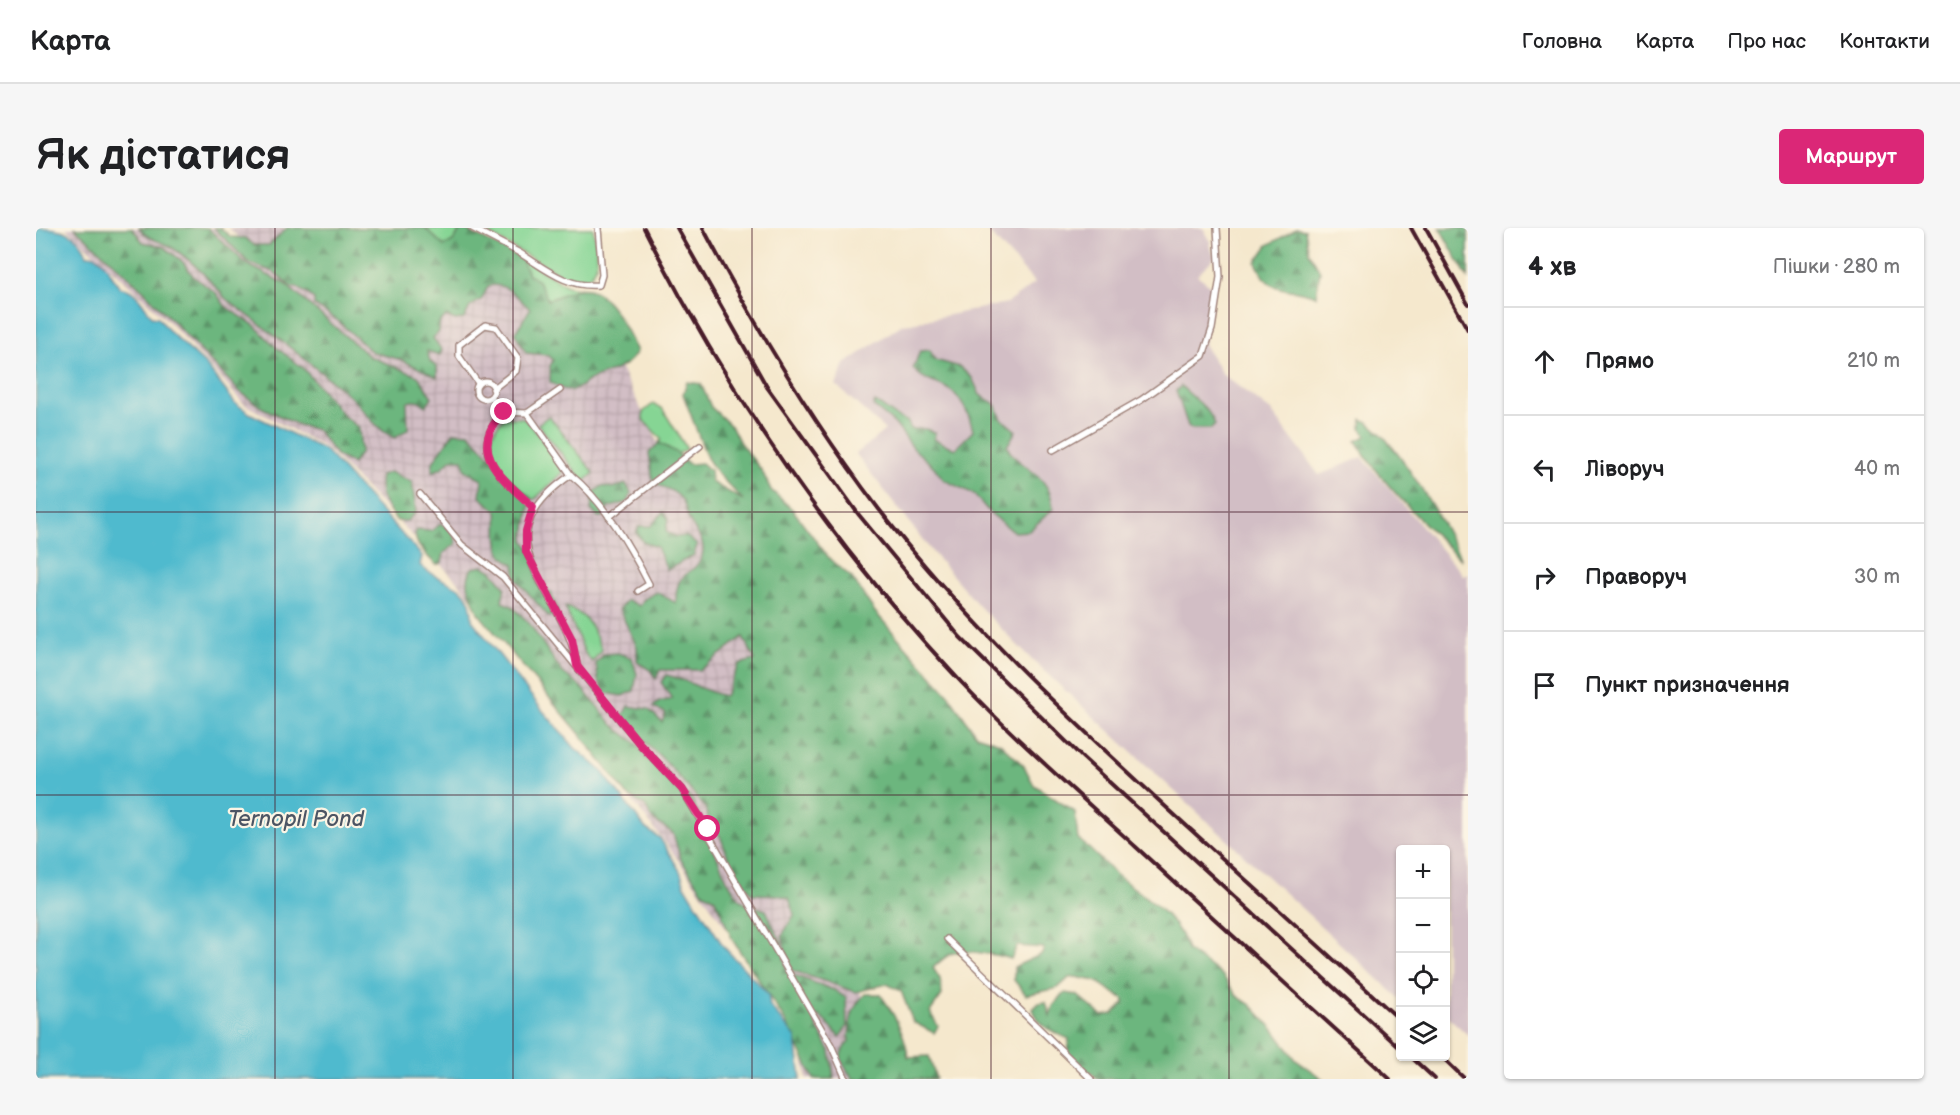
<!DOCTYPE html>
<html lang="uk">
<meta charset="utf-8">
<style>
body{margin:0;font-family:"Balsamiq Sans",sans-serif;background:#f6f6f6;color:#202124}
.controls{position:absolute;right:18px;bottom:18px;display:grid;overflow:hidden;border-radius:6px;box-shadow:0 2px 4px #0004}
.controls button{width:54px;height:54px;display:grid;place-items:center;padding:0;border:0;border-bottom:2px solid #e0e0e0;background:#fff;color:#202124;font:30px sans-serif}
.stop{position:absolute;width:18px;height:18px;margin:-14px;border:4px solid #db2777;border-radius:50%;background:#fff}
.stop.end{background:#db2777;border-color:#fff;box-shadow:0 2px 6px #0008}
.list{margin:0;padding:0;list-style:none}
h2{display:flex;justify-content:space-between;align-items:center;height:78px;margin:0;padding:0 24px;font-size:26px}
h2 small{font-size:20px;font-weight:400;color:#757577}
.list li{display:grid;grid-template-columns:39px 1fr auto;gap:18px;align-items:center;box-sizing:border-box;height:108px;padding:0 24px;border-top:2px solid #e0e0e0}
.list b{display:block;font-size:22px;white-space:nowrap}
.list em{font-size:20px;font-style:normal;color:#757577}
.icon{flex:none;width:33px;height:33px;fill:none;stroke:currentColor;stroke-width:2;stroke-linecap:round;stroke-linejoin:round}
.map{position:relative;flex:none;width:1432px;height:851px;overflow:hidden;border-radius:6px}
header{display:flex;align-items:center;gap:36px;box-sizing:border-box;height:84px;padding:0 30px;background:#fff;border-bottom:2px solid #e0e0e0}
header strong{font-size:28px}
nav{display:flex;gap:33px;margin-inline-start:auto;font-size:21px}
.intro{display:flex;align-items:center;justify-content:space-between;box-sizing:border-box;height:144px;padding:0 36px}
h1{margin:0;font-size:42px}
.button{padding:15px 27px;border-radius:6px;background:#db2777;color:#fff;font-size:21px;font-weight:700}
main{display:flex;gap:36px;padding:0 36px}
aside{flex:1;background:#fff;border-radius:6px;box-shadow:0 2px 4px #0004}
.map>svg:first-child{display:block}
.industrial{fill:url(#industrial-grid)}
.railway{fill:#d2bec5}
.grass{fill:#86d594;stroke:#687a60;stroke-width:1.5}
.forest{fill:url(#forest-firs);stroke:#5b6a54;stroke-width:1.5}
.water{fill:#50bace;stroke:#4d6c7c;stroke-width:1.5}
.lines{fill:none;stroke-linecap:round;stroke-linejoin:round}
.lane-casing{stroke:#a0847c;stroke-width:8}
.lane{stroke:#fff;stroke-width:5}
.rail{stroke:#4a1f2b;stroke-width:4}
.route{stroke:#db2777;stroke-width:8}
.grid{fill:none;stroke:#4a1f2b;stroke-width:1.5;stroke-opacity:0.55}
.labels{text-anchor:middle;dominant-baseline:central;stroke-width:4.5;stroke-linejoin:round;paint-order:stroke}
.water-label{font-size:22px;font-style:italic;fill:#4c5564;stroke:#fcf5e5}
</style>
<header>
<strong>Карта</strong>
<nav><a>Головна</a><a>Карта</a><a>Про нас</a><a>Контакти</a></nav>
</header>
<div class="intro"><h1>Як дістатися</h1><a class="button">Маршрут</a></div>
<main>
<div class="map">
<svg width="1432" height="851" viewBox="0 0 1432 851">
<defs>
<pattern id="industrial-grid" width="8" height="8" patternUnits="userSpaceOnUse" patternTransform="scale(1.5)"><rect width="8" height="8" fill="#d2bec5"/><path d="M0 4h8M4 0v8" fill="none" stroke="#b6a3a9"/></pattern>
<pattern id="forest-firs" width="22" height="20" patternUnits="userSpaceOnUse" patternTransform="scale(1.5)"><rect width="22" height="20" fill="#6cb67e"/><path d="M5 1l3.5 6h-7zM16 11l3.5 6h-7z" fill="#5b9367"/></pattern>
</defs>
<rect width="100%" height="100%" fill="#fcf5e5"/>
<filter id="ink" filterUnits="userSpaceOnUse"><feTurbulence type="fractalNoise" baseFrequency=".0167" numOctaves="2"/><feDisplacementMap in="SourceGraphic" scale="12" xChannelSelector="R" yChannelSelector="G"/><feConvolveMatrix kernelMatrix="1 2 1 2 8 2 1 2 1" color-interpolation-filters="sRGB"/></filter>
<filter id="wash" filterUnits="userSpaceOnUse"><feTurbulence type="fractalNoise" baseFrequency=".008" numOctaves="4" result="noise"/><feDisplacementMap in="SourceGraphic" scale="24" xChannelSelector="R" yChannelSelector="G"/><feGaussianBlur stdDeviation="1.35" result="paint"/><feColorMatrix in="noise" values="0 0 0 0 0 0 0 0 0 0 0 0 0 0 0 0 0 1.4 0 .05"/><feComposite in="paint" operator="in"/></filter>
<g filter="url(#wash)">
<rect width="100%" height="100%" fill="#f5e8cd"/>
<g class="industrial">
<polygon points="30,0 185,0 228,36 262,0 391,0 503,67 564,99 682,335 855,546 748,627 872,851 771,851 763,809 735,763 632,618 422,354 290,220 208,176 132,93"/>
<polygon points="192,0 255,0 227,30"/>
</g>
<polygon class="railway" points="949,0 1167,0 1175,14 1173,17 1179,29 1161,47 1178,60 1168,116 1186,146 1235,183 1283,247 1326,229 1427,347 1432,346 1432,807 1410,787 1410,622 1364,622 1364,771 995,431 944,379 897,325 820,226 849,202 800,157 809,136 865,97 971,75 999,55"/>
<g class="grass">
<polygon points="389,0 425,0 417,14 408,18"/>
<path d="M442 0H557C560 18 568 40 550 51L531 50Z"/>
<polygon points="485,30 531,58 543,60 512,72 502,53 492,46"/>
<polygon points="617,176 626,180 651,221 642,226 623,215 625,211 607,192 607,184"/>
<polygon points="513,188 558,245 548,254 502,196"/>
<path d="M468 190H486L493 195 526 238V245L499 271H493C468 246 435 225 468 190Z"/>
<path d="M529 379C552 385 558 402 566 422L556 434 550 427Z"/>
</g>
<g class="forest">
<polygon points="39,0 96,0 107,14 128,19 146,33 158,49 180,65 190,79 218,97 241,120 267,140 309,189 323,200 325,224 317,236 301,228 281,202 262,197 225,179 203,163 107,62"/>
<path d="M103 0H172L210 36 249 56 333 128 382 148 396 169 390 178 382 172 371 174 372 201 359 210C339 202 327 179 310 165 271 132 231 101 190 71 175 53 155 31 135 19 121 11 115 14 103 0Z"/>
<path d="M178 0H184L195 9 209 10 218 17H233L251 0H389L408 18 417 13 426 0 485 30 492 46 502 53 512 72C522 69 532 63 543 61 571 55 590 104 601 123 592 142 570 144 553 152 548 155 543 161 537 162 529 163 520 158 514 154V138L517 132 512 127 490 125 479 105 494 81C481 69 471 54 452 58L446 71 434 79 428 91 419 92 410 88 404 94 403 104 397 110 406 122 404 127 391 123 394 133 401 139V149L366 132 336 124 301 92 278 77V71L261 59H255L238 44 213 35Z"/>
<polygon points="1403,0 1432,0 1432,50 1406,4"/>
<path d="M1260 1 1269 2 1273 24 1284 43 1280 68C1250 56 1235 71 1220 34L1232 17Z"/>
<path d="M894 122 899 132 924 139 936 150 944 167 959 176 966 191 980 203 971 218C979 240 1015 242 1017 281L993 303 978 304 953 284 938 266 908 252 898 239 878 221 859 196 837 178 839 174C851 180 858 190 871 193L875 201H890L899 205 898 211 919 221 937 203C934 188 924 166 909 159 895 153 889 153 877 141L884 123Z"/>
<path d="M651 154 665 156 675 179 696 199 704 215 726 243 735 262 757 282 793 330 816 350 839 384 912 466 940 507 964 515 988 538 998 557 1039 584 1042 611C1055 621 1065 633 1077 644 1103 666 1142 686 1151 722L1187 748 1201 768 1215 777 1238 802 1260 832 1287 851H1062L1031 825 1033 811C1017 804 1003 799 997 781L1003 775 1010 774 1014 788 1017 778 1029 765 1041 767 1066 788 1077 786 1088 776V772L1060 753 1040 749 1033 750 1022 760 990 767 978 752V739L1006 726 1008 720 981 718 975 731C964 727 927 721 917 725 909 728 903 734 897 740L904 751 906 767 894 784 902 798 898 805 877 794 865 763 851 756 820 764 755 742 746 708 758 687 753 670 741 667 716 666 695 636 684 608 672 591 669 579 630 534 585 491 592 478 612 481 626 494 630 485 617 479 623 474 636 471 625 454 630 447C651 451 668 464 689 468L703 436 719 432 707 409 664 442H624L620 451 614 442 601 434V419L583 381 591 372 604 378 608 371 621 364 640 375C639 340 658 350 666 328 671 314 660 305 654 294 650 287 650 278 646 272 640 263 627 259 617 255L613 225 623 215 640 224 653 236 666 235 674 242 675 254 707 272 681 245 671 230 647 166Z"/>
<path d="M1145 158C1157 170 1173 179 1179 197L1175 201H1156L1152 198 1140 163Z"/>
<path d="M1326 191C1355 203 1412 301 1425 332 1387 295 1348 258 1320 213L1330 208 1325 199Z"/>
<path d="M418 204 433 205 472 249 495 270 488 312 497 326 501 356 515 365 522 384 513 389 480 351 478 336C455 326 463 302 461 283L444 269 446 251 429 242 427 231H415L406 240 396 244 397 234Z"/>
<path d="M354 244 376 254 380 284 371 293H361C350 279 341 266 345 247Z"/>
<polygon points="590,256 595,265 592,274 572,280 567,289 562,289 555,282 557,265 566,258 577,260"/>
<polygon points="627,284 632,291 630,304 641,309 650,308 661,317 658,327 631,342 621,319 607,314 600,305 603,298 615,298"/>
<path d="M405 296 418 303 420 316 408 325 406 335 400 337C391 327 376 316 380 302L395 303Z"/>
<path d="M447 338 456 343 469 359 466 374 476 378 493 395 526 444 545 459 577 497 601 516 611 532 627 539 642 559 656 571 691 652 704 671 712 677 730 682 745 714 751 745 798 762 810 770 811 798 804 809 783 787 779 795 794 823 798 851H778L750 794 697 713 679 671 667 664 645 632 637 605 617 592 609 578 591 567 544 506 442 385C437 370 426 357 436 340Z"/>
<polygon points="582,425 596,430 601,446 598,463 586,468 570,465 562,452 560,435 568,426"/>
<path d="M829 766H844C857 784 870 807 872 829L893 828 900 851H817C806 833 798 831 813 813 813 794 815 780 829 766Z"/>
</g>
<path class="water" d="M0 0C23 0 42 2 51 27H59L68 35 84 60C99 59 107 77 116 88L122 89 134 104 170 137 199 175 215 186 289 222 386 328 384 337C406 360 437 350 436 392L507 483 539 520 565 542 610 601 624 610 644 643 649 658 688 719 732 766 734 778 760 810 765 851H0Z"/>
</g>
<g filter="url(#ink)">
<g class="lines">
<defs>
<g id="lane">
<path d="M436 0C451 8 467 16 482 24 509 40 530 60 563 57L566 47 562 0"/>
<circle cx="449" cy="162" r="9"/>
<polyline points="442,155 423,128 423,117 449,97 460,99 482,130 480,143 457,161"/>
<path d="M455 169 468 184 491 185 535 247C439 313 526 357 541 436"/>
<path d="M468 184C428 223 468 252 497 279"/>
<polyline points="491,185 524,162"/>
<polyline points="1017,222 1105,172 1167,128 1176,101 1184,49 1181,0"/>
<path d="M535 247C569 275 593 317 613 356L602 363"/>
<polyline points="384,266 426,317 467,349 603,515 646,561 795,817 810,851"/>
<polyline points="573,289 664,218"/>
<polyline points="911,711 1055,851"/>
</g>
</defs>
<use href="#lane" class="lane-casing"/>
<use href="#lane" class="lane"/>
<g class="rail">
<path d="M608 0C692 166 798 319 925 454 981 513 1041 565 1100 619 1185 697 1269 774 1354 851"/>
<polyline points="641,0 731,159 823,287 924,409 1047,530 1364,820"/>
<path d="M667 0C719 98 775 192 842 280 927 391 1029 486 1131 580 1209 651 1287 721 1364 792"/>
<polyline points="1375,0 1432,102"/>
<polyline points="1390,0 1432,76"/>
<polyline points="1374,828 1399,851"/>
<polyline points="1405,828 1429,851"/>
</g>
</g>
</g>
<g class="lines" filter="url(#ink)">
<path class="route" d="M468 184C428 223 468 252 497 279L490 303V324L536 411 541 438 603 515 646 561 672 601"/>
</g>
<path class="grid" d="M239 0V851M477 0V851M716 0V851M955 0V851M1193 0V851M0 284H1432M0 567H1432"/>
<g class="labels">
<g class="water-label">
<text x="260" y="591">Ternopil Pond</text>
</g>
</g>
</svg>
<div class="controls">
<button>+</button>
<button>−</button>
<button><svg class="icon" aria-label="locate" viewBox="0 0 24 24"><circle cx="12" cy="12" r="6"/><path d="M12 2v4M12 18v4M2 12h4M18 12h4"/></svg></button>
<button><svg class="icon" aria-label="layers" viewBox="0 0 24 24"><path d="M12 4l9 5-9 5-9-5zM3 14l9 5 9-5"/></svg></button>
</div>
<div class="stop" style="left:672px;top:601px"></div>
<div class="stop end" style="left:468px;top:184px"></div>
</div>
<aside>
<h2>4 хв<small>Пішки · 280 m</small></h2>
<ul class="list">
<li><svg class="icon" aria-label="ahead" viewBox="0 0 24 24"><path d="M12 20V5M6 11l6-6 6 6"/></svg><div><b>Прямо</b></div><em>210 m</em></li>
<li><svg class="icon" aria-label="left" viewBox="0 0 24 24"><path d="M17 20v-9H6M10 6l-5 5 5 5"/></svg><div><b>Ліворуч</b></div><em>40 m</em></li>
<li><svg class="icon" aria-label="right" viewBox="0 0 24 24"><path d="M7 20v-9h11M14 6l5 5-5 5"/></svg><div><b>Праворуч</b></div><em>30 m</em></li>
<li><svg class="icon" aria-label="arrive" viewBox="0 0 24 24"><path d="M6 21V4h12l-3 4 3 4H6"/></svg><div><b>Пункт призначення</b></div></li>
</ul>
</aside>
</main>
